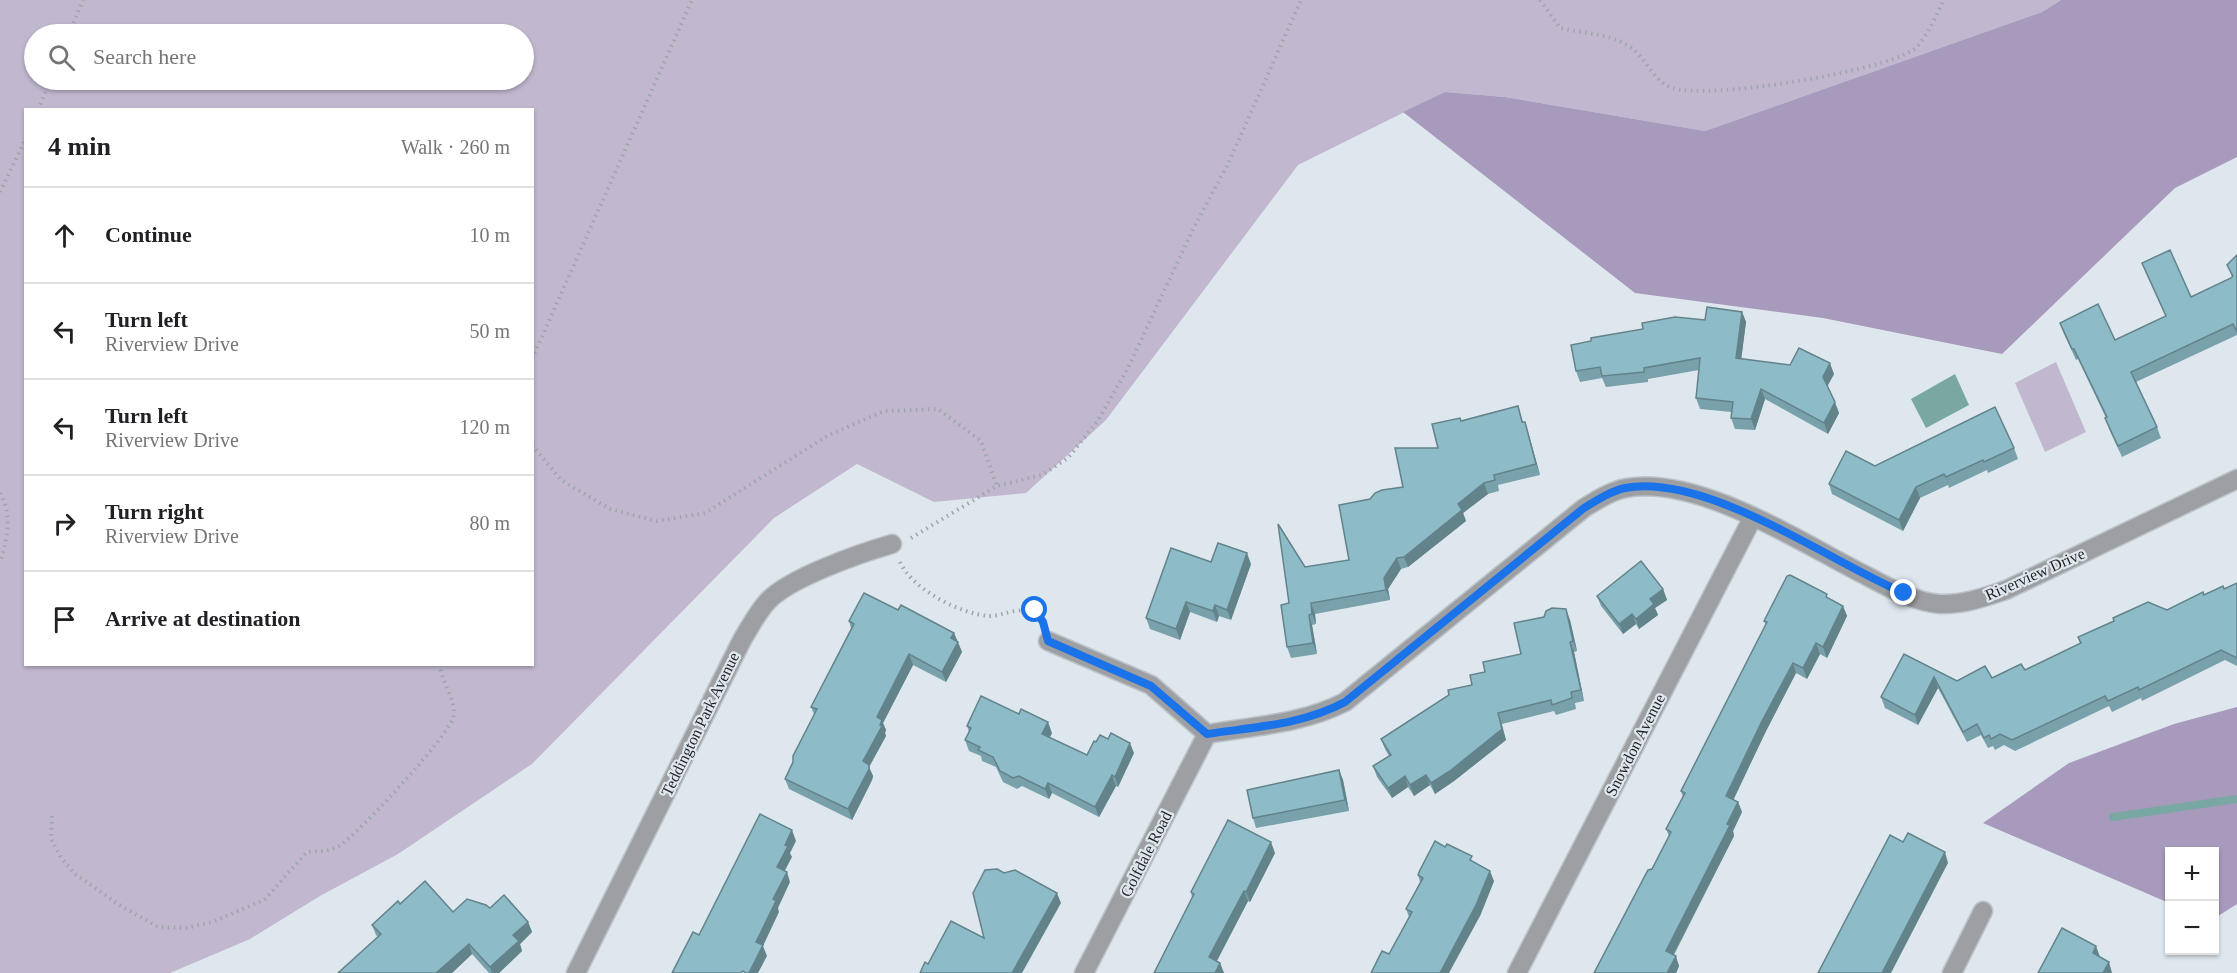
<!DOCTYPE html>
<meta charset="utf-8">
<style>
body{margin:0;font-family:Georgia,serif;background:#f2f2f2;color:#202124}
.controls{position:absolute;right:18px;bottom:18px;display:grid;overflow:hidden;border-radius:0px;box-shadow:0 2px 4px #0004}
.controls button{width:54px;height:54px;display:grid;place-items:center;padding:0;border:0;border-bottom:2px solid #e0e0e0;background:#fff;color:#202124;font:30px sans-serif}
.stop{position:absolute;width:18px;height:18px;margin:-14px;border:4px solid #1a73e8;border-radius:50%;background:#fff}
.stop.end{background:#1a73e8;border-color:#fff;box-shadow:0 2px 6px #0008}
.list{margin:0;padding:0;list-style:none}
h2{display:flex;justify-content:space-between;align-items:center;height:78px;margin:0;padding:0 24px;font-size:26px}
h2 small{font-size:20px;font-weight:400;color:#757577}
.list li{display:grid;grid-template-columns:39px 1fr auto;gap:18px;align-items:center;box-sizing:border-box;height:96px;padding:0 24px;border-top:2px solid #e0e0e0}
.list b{display:block;font-size:22px;white-space:nowrap}
.list p{margin:0;font-size:20px;white-space:nowrap;color:#757577}
.list em{font-size:20px;font-style:normal;color:#757577}
.icon{flex:none;width:33px;height:33px;fill:none;stroke:currentColor;stroke-width:2;stroke-linecap:round;stroke-linejoin:round}
.map{position:relative;flex:none;width:2237px;height:973px;overflow:hidden}
.search{position:absolute;background:#fff;box-shadow:0 2px 4px #0004;left:24px;top:24px;width:510px;height:66px;display:flex;align-items:center;gap:15px;box-sizing:border-box;padding:0 21px;border-radius:33px;color:#757577;font-size:22px}
.panel{position:absolute;background:#fff;box-shadow:0 2px 4px #0004;left:24px;top:108px;width:510px;height:558px;border-radius:0px}
.map>svg:first-child{display:block}
.green{fill:#c1b8cf;fill-rule:evenodd}
.forest{fill:#a89abc}
.water{fill:#79a8a3}
.lines{fill:none;stroke-linecap:round;stroke-linejoin:round}
.stream{stroke:#79a8a3;stroke-width:8}
.street-casing{stroke:#bcc4ca;stroke-width:21}
.path{stroke:#9fa6ab;stroke-width:4;stroke-dasharray:1.5 4.5;stroke-linecap:butt}
.street{stroke:#9e9fa3;stroke-width:18}
.wall{fill:#79a1ab}
.shaded-wall{fill:#63838b}
.building{fill:#8dbbc7;stroke:#63838b;stroke-width:1.5}
.route{stroke:#1a73e8;stroke-width:8}
.labels{text-anchor:middle;dominant-baseline:central;stroke-width:4.5;stroke-linejoin:round;paint-order:stroke}
.street-label{font-size:16px;fill:#1f2224;stroke:#dfe7ee}
</style>
<div class="map">
<svg width="2237" height="973" viewBox="0 0 2237 973">
<rect width="100%" height="100%" fill="#dfe7ee"/>
<g class="green">
<path d="M0 0H2061L2042 12 1705 131 1505 97 1445 92 1298 165 1106 420 1026 493 934 502 857 464 774 518 532 764 398 854 320 896 250 939 170 973H0ZM34 34H524V80H34ZM26 110H532V664H26Z"/>
<polygon points="2056,362 2086,432 2045,452 2015,383"/>
</g>
<g class="forest">
<polygon points="2061,0 2237,0 2237,157 2175,188 2002,354 1823,318 1635,293 1403,112 1445,92 1505,97 1705,131 2042,12"/>
<polygon points="2237,707 2237,904 2215,918 2214,852 2170,852 2169,903 1983,823 2069,763 2174,724"/>
</g>
<polygon class="water" points="1955,374 1969,405 1926,428 1911,399"/>
<g class="lines">
<polyline class="stream" points="2113,817 2237,799"/>
<defs>
<g id="street">
<polyline points="1048,641 1151,685 1207,734"/>
<path d="M1207 734C1254 726 1302 724 1345 702L1584 508C1597 500 1611 491 1626 488 1698 475 1800 542 1863 574 1886 586 1913 602 1940 604 1963 605 1985 597 2006 590L2237 479"/>
<path d="M576 973 742 640C750 627 757 613 767 602 788 578 861 553 892 544"/>
<polyline points="1084,973 1207,734"/>
<polyline points="1517,973 1753,517"/>
<polyline points="1952,973 1983,911"/>
</g>
</defs>
<use href="#street" class="street-casing"/>
<g class="path">
<path d="M1540 0 1560 28C1585 34 1614 33 1634 50 1648 62 1654 81 1672 88 1707 100 1881 72 1913 50 1925 42 1937 13 1944 0"/>
<polyline points="69,34 83,0"/>
<polyline points="38,110 50,80"/>
<polyline points="0,192 26,138"/>
<polyline points="532,359 692,0"/>
<polyline points="532,445 561,480 610,509 657,521 705,513 827,436 884,411 938,409 981,441 997,486"/>
<path d="M0 493C13 516 7 539 0 563"/>
<polyline points="911,538 997,486 1042,475 1068,458 1097,422 1128,368 1194,227 1228,164 1301,0"/>
<path d="M900 562C912 589 960 614 989 616 999 616 1006 612 1016 611 1022 610 1028 610 1035 610L1042 620"/>
<path d="M52 816 51 839 62 859 75 874 118 904 158 927 186 928 212 922 264 900 307 852C318 851 330 852 339 846 358 834 447 738 453 718 458 701 440 681 440 664"/>
</g>
<use href="#street" class="street"/>
</g>
<g class="wall">
<polygon points="2237,255 2237,335 2136,382 2157,427 2161,438 2122,457 2109,429 2106,418 2078,359 2076,360 2064,334 2060,323 2115,340 2166,317 2142,263 2191,297 2231,278 2232,277 2227,265"/>
<polygon points="1742,312 1746,322 1741,359 1834,374 1827,386 1839,413 1828,434 1765,399 1755,430 1735,429 1731,418 1731,412 1700,409 1696,398 1699,370 1648,379 1648,382 1606,387 1602,378 1580,382 1576,371 1591,341 1705,320"/>
<polygon points="1518,406 1523,422 1528,432 1540,475 1498,485 1499,491 1488,494 1463,513 1466,521 1408,567 1401,569 1388,589 1390,600 1315,614 1316,624 1312,625 1317,654 1291,658 1287,647 1289,603 1305,567 1349,560 1370,499 1403,487 1438,448 1461,421"/>
<polygon points="2014,448 2018,459 1988,473 1987,470 1949,488 1948,485 1920,498 1903,531 1832,494 1829,484 1875,466"/>
<polygon points="1211,562 1251,564 1231,620 1219,616 1217,622 1190,612 1180,640 1150,629 1146,618"/>
<polygon points="2237,583 2237,666 2225,660 2142,701 2141,698 2112,712 2109,706 2015,751 2004,745 1995,750 1993,746 1988,748 1981,735 1967,742 1938,688 1918,725 1885,708 1881,697 1904,654 1957,681 1992,678 2025,670 2080,643 2078,637 2167,610 2204,595 2224,589"/>
<polygon points="1663,589 1667,600 1655,608 1658,615 1639,629 1636,624 1623,634 1601,606 1597,596"/>
<polygon points="1829,598 1843,606 1847,616 1827,658 1820,654 1807,679 1796,673 1766,731 1733,800 1738,802 1742,812 1733,831 1734,836 1674,955 1679,966 1676,973 1594,973 1652,869 1669,836 1666,829 1683,797 1681,791 1766,625 1764,621"/>
<polygon points="898,610 954,633 962,652 946,682 913,665 883,723 886,730 885,733 886,736 869,767 873,776 872,780 852,820 789,789 785,779 793,762 814,714 811,707 851,628 849,621"/>
<polygon points="1570,620 1577,651 1574,652 1584,701 1575,703 1576,709 1556,715 1554,711 1502,724 1506,740 1454,781 1435,794 1430,785 1414,796 1408,787 1392,798 1377,777 1373,766 1389,756 1385,749 1381,739 1472,685 1521,654"/>
<polygon points="967,726 1052,733 1050,737 1087,755 1134,753 1118,787 1116,786 1099,817 1052,793 1049,799 1022,786 1017,789 1003,782 996,767 982,761 981,756 969,751 965,740 969,732"/>
<polygon points="1339,770 1343,780 1349,811 1256,828 1253,818"/>
<polygon points="1275,853 1250,902 1248,901 1217,961 1220,963 1224,973 1154,973 1192,898 1191,892"/>
<polygon points="1474,862 1494,881 1480,916 1389,954 1409,917 1406,909 1420,882 1418,875"/>
<polygon points="400,904 453,912 490,908 528,922 532,932 520,944 522,951 499,973 489,973 472,954 452,973 338,973 378,937 376,935 372,925"/>
</g>
<g class="shaded-wall">
<polygon points="1742,312 1746,322 1740,369 1736,358"/>
<polygon points="1830,363 1834,374 1827,387 1823,377"/>
<polygon points="1761,389 1765,399 1755,430 1751,419"/>
<polygon points="1835,402 1839,413 1828,434 1824,423"/>
<polygon points="1525,422 1528,432 1540,475 1536,464"/>
<polygon points="1484,483 1488,494 1463,513 1466,521 1408,567 1404,557 1458,504"/>
<polygon points="1916,487 1920,498 1903,531 1899,520"/>
<polygon points="1247,553 1251,564 1231,620 1227,610"/>
<polygon points="1397,558 1401,569 1388,589 1390,600 1386,590 1384,578"/>
<polygon points="1663,589 1667,600 1655,608 1658,615 1639,629 1636,619 1650,599"/>
<polygon points="1186,602 1190,612 1180,640 1176,629"/>
<polygon points="1311,603 1315,614 1316,624 1312,614"/>
<polygon points="1215,605 1219,616 1217,622 1213,611"/>
<polygon points="1843,606 1847,616 1827,658 1823,647"/>
<polygon points="1566,609 1570,620 1577,651 1573,641"/>
<polygon points="1632,614 1636,624 1623,634 1619,624"/>
<polygon points="1309,615 1312,625 1317,654 1313,643"/>
<polygon points="954,633 962,652 946,682 942,672 951,638"/>
<polygon points="1570,642 1574,652 1584,701 1581,690"/>
<polygon points="1816,643 1820,654 1807,679 1803,668"/>
<polygon points="909,654 913,665 883,723 886,730 885,733 886,736 869,767 873,776 872,780 852,820 848,809 877,717"/>
<polygon points="1793,663 1796,673 1766,731 1730,807 1726,796 1762,721"/>
<polygon points="1934,677 1938,688 1918,725 1915,715"/>
<polygon points="1498,713 1506,740 1454,781 1435,794 1431,783"/>
<polygon points="1048,722 1052,733 1046,744 1042,734"/>
<polygon points="1130,743 1134,753 1118,787 1115,777"/>
<polygon points="1339,770 1343,780 1349,811 1345,800"/>
<polygon points="1112,775 1116,786 1099,817 1095,807"/>
<polygon points="1426,775 1430,785 1414,796 1410,785"/>
<polygon points="1405,776 1408,787 1392,798 1388,788"/>
<polygon points="1048,783 1052,793 1049,799 1045,789"/>
<polygon points="1738,802 1742,812 1733,831 1734,836 1670,961 1666,951"/>
<polygon points="792,830 796,841 790,853 792,857 781,878 777,867 785,845"/>
<polygon points="1271,842 1275,853 1250,902 1246,892"/>
<polygon points="1945,852 1948,863 1891,973 1882,973"/>
<polygon points="1490,871 1494,881 1480,916 1449,973 1440,973"/>
<polygon points="787,872 790,882 778,908 779,912 763,946 767,956 758,973 749,973 756,942 773,899"/>
<polygon points="1244,891 1248,901 1213,968 1209,957"/>
<polygon points="1057,893 1061,903 1022,973 1012,973"/>
<polygon points="528,922 532,932 520,944 522,951 499,973 492,973 490,967 513,935"/>
<polygon points="469,944 472,954 452,973 436,973"/>
<polygon points="2096,946 2100,957 2093,953"/>
<polygon points="1676,956 1679,966 1676,973 1667,973"/>
<polygon points="2109,962 2112,973 2103,973"/>
<polygon points="1220,963 1224,973 1215,973"/>
</g>
<g class="building">
<polygon points="2170,250 2191,297 2231,278 2233,276 2227,265 2237,255 2237,332 2233,324 2131,372 2157,427 2118,446 2105,418 2107,417 2074,349 2072,349 2060,323 2098,304 2115,340 2166,316 2142,263"/>
<polygon points="1707,307 1742,312 1736,358 1790,365 1799,348 1830,363 1823,377 1835,402 1824,423 1761,389 1751,419 1731,418 1733,402 1696,398 1700,358 1644,368 1644,372 1602,376 1600,367 1576,371 1571,345 1591,341 1591,338 1643,329 1642,323 1675,317 1705,320"/>
<polygon points="1518,406 1522,422 1525,422 1536,464 1494,475 1495,480 1484,483 1458,504 1462,510 1404,557 1397,558 1384,578 1386,590 1311,603 1312,614 1309,615 1313,643 1287,647 1281,605 1289,603 1278,524 1305,567 1349,560 1339,505 1370,499 1375,493 1382,490 1403,487 1395,448 1438,448 1432,424 1460,418 1461,421"/>
<polygon points="1995,407 2014,448 1984,462 1983,460 1946,477 1944,474 1916,487 1899,520 1829,484 1846,451 1875,466"/>
<polygon points="1218,543 1247,553 1227,610 1215,605 1213,611 1186,602 1176,629 1146,618 1171,548 1211,562"/>
<polygon points="1641,561 1663,589 1650,599 1654,604 1636,619 1632,614 1619,624 1597,596"/>
<polygon points="1790,575 1827,594 1826,597 1843,606 1823,647 1816,643 1803,668 1793,663 1762,721 1726,796 1738,802 1727,824 1730,825 1666,951 1676,956 1667,973 1594,973 1648,870 1652,869 1671,832 1666,829 1685,793 1681,791 1767,622 1764,621 1787,576"/>
<polygon points="2237,583 2237,658 2221,650 2139,690 2138,687 2108,701 2105,696 2012,740 2000,734 1991,739 1989,735 1984,738 1977,724 1963,732 1934,677 1915,715 1881,697 1904,654 1957,681 1985,666 1992,678 2021,664 2025,670 2081,643 2078,637 2114,621 2113,618 2148,602 2167,610 2203,592 2204,595 2223,586 2224,589"/>
<polygon points="864,593 898,610 901,605 935,623 954,633 951,638 958,642 942,672 909,654 877,717 882,720 880,725 882,726 863,761 869,765 869,769 848,809 785,779 793,762 793,756 817,709 811,707 854,624 849,621"/>
<polygon points="1552,608 1566,609 1573,641 1570,642 1581,690 1571,692 1572,698 1552,705 1551,700 1498,713 1502,729 1450,771 1431,783 1426,775 1410,785 1405,776 1388,788 1373,766 1391,755 1381,739 1449,695 1448,690 1472,685 1470,675 1485,672 1483,662 1521,654 1514,623 1544,617 1546,611"/>
<polygon points="981,696 1019,714 1021,709 1048,722 1042,734 1087,755 1094,741 1096,742 1100,735 1108,739 1111,733 1130,743 1115,777 1112,775 1095,807 1048,783 1045,789 1019,776 1013,778 1000,771 993,757 978,750 980,747 965,740 971,728 967,726"/>
<polygon points="1339,770 1345,800 1253,818 1247,790"/>
<polygon points="760,814 792,830 785,845 788,846 777,867 787,872 773,899 776,901 756,942 763,945 749,973 746,973 743,971 741,973 672,973 693,932 699,935"/>
<polygon points="1228,820 1271,842 1246,892 1244,891 1209,957 1220,963 1215,973 1154,973 1194,894 1191,892"/>
<polygon points="1908,833 1945,852 1882,973 1818,973 1890,835 1903,842"/>
<polygon points="1435,841 1445,847 1447,844 1472,856 1470,860 1490,871 1476,905 1440,973 1371,973 1382,951 1389,954 1412,912 1406,909 1423,878 1418,875 1420,870"/>
<polygon points="997,869 1004,873 1015,870 1057,893 1012,973 920,973 925,962 928,964 951,921 984,938 973,893 985,870"/>
<polygon points="425,881 453,912 467,899 486,905 490,908 504,895 528,922 513,935 519,941 490,967 469,944 436,973 338,973 381,934 372,925 398,901 400,904"/>
<polygon points="2062,928 2096,946 2093,953 2109,962 2103,973 2038,973"/>
</g>
<g class="lines">
<path class="route" d="M1035 610 1043 622 1048 641 1151 686 1207 734C1254 727 1302 725 1345 702L1584 508C1597 500 1611 491 1625 488 1707 473 1829 561 1904 593"/>
</g>
<g class="labels">
<g class="street-label">
<text transform="translate(2035 574) rotate(-24)">Riverview Drive</text>
<text transform="translate(700 724) rotate(-64)">Teddington Park Avenue</text>
<text transform="translate(1635 745) rotate(-63)">Snowdon Avenue</text>
<text transform="translate(1146 854) rotate(-63)">Golfdale Road</text>
</g>
</g>
</svg>
<div class="controls">
<button>+</button>
<button>−</button>
</div>
<div class="stop" style="left:1035px;top:610px"></div>
<div class="stop end" style="left:1904px;top:593px"></div>
<div class="search"><svg class="icon" aria-label="search" viewBox="0 0 24 24"><circle cx="10" cy="10" r="6"/><path d="M15 15l6 6"/></svg>Search here</div>
<section class="panel">
<h2>4 min<small>Walk · 260 m</small></h2>
<ul class="list">
<li><svg class="icon" aria-label="ahead" viewBox="0 0 24 24"><path d="M12 20V5M6 11l6-6 6 6"/></svg><div><b>Continue</b></div><em>10 m</em></li>
<li><svg class="icon" aria-label="left" viewBox="0 0 24 24"><path d="M17 20v-9H6M10 6l-5 5 5 5"/></svg><div><b>Turn left</b><p>Riverview Drive</p></div><em>50 m</em></li>
<li><svg class="icon" aria-label="left" viewBox="0 0 24 24"><path d="M17 20v-9H6M10 6l-5 5 5 5"/></svg><div><b>Turn left</b><p>Riverview Drive</p></div><em>120 m</em></li>
<li><svg class="icon" aria-label="right" viewBox="0 0 24 24"><path d="M7 20v-9h11M14 6l5 5-5 5"/></svg><div><b>Turn right</b><p>Riverview Drive</p></div><em>80 m</em></li>
<li><svg class="icon" aria-label="arrive" viewBox="0 0 24 24"><path d="M6 21V4h12l-3 4 3 4H6"/></svg><div><b>Arrive at destination</b></div></li>
</ul>
</section>
</div>
